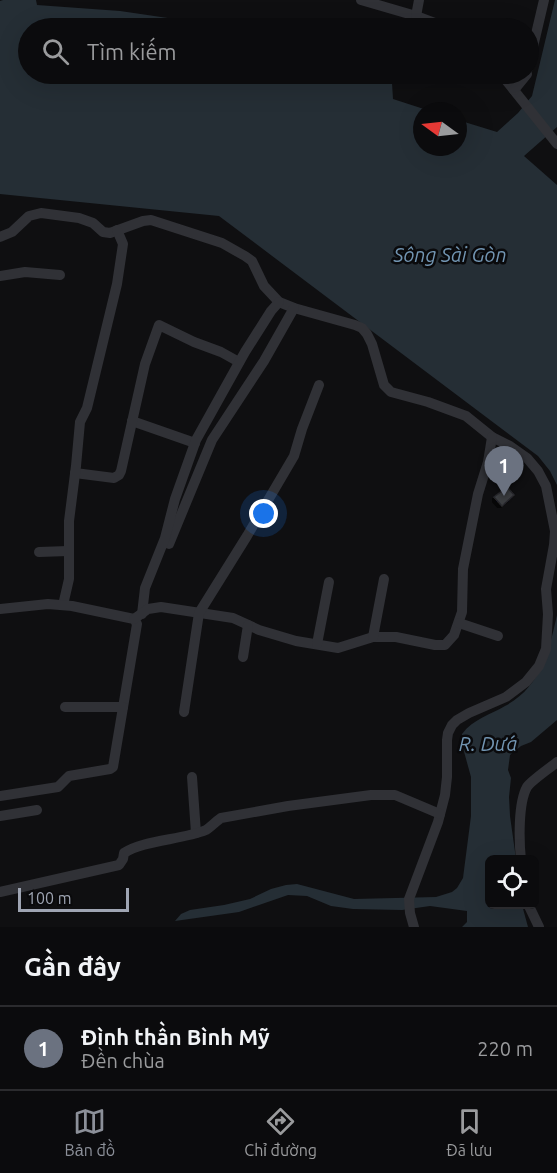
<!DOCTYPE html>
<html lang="vi">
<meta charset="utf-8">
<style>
body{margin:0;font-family:Ubuntu,sans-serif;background:#141416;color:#f1f3f6}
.controls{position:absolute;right:18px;bottom:18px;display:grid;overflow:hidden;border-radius:9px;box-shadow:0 6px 24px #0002}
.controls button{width:54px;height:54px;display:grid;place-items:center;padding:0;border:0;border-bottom:2px solid #2b2b2e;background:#0b0b0d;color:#f1f3f6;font:30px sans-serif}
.compass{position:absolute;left:413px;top:102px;width:54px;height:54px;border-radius:50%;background:#0b0b0d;box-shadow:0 6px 24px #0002;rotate:285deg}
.scale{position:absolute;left:18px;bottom:15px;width:111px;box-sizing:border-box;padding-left:6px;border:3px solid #9fa5b3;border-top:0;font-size:16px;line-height:21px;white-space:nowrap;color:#9fa5b3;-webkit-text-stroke:4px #0a0a0c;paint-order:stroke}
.you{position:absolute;left:264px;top:514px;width:21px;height:21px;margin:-15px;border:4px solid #fff;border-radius:50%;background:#1a73e8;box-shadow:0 0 0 9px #1a73e833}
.badge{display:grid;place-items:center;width:39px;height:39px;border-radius:50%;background:#8c9099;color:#fff;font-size:20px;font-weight:700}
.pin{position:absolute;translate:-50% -50px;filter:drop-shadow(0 2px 3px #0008)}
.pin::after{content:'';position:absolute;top:32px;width:21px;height:18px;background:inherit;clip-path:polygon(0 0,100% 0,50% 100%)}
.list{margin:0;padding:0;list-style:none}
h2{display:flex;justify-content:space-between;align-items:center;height:78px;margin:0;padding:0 24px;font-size:26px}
h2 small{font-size:20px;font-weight:400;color:#9a9b9d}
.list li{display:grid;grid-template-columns:39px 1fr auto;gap:18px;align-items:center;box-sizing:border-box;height:84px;padding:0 24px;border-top:2px solid #2b2b2e}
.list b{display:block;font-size:22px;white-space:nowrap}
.list p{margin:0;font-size:20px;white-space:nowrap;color:#9a9b9d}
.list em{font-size:20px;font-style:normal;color:#9a9b9d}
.icon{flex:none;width:33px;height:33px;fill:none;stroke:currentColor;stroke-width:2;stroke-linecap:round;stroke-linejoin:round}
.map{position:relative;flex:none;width:557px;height:927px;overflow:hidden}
.search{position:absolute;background:#0b0b0d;box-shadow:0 6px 24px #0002;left:18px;right:18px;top:18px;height:66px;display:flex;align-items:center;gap:15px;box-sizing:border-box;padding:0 21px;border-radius:33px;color:#9a9b9d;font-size:22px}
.sheet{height:162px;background:#0b0b0d}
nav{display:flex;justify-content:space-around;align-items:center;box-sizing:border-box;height:84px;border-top:2px solid #2b2b2e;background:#0b0b0d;font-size:16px;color:#9a9b9d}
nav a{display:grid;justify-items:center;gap:3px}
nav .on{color:#8c9099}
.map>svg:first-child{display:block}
.water{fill:#252e35}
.building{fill:#3b3c41;stroke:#29292d;stroke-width:1.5;filter:url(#shadow)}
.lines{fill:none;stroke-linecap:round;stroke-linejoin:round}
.minor{stroke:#303136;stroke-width:10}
.labels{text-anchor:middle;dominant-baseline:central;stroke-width:5;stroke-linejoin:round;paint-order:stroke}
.water-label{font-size:20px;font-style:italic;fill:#7295b2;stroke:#0a0a0c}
</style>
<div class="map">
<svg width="557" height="927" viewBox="0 0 557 927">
<defs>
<filter id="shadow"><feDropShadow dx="-3" dy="3" stdDeviation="0" flood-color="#0009"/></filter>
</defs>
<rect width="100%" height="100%" fill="#0f0f11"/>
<g class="water">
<polygon points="3,0 36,0 37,5 120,11 236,28 28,28 28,74 395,74 392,83 393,99 430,111 422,111 422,147 458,147 458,120 497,132 518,113 532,96 555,0 557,0 557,127 524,156 557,185 557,485 550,471 538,456 219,216 0,194 0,1"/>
<path d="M557 615V720L531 742 521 746 510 755 508 770 511 778 509 797 510 816 516 859 490 860V904L522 905 528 927H462L467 922V911L430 906 402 910 353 909 331 906 307 896 288 895 239 912 175 921 181 914 190 910 224 905 250 899 271 889 286 885 297 884 354 899 436 897 452 892 457 888 463 878 471 816V777L463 748 462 734C473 719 490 715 505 706 541 687 549 651 557 615Z"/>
</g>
<polygon class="building" points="507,487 514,495 502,506 494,497"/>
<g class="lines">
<g class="minor">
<polyline points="361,0 416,16 448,28"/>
<polyline points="416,16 419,0"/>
<polyline points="528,68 544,0"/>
<polyline points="501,74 557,144"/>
<polyline points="514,90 527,74"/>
<polyline points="0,237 12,232 29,216 41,213 79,218 93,223 103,232 110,233 143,221 151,220 222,243 245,256 252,261 264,286 279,302 294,308 355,325 362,328 367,334 372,344 384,385 391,392 428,402 466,416 492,437 510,446 527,458 538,471 546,486 555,531 554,545 546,589 548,614 546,649 539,666 526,682 506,697 469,713 457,720 452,725 448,733 447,740 447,777 445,795 438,822 409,899 410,913 414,927"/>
<polyline points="0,276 25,272 60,275"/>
<polyline points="132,421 195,443"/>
<polyline points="75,473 114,478 119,475 121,471 145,364 159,325 194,342 221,352 239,362"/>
<polyline points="169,544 212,440 264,361 294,308"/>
<polyline points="39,552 68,551"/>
<polyline points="63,605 69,579 69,521 76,466 80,422 87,408 117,284 123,244 117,230"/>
<polyline points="0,609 48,604 72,606 134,619 137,624 113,767 110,769 69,776 58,787 0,796"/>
<polyline points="142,614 145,588 165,538 175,499 196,440 245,352 271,311 279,302"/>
<polyline points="134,619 148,609 161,607 233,618 259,630 296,641 338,648 373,637 396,637 435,645 445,645 454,635 462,612 463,569 478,494 488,462 492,437"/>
<polyline points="459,623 498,636"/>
<polyline points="373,637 384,579"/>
<polyline points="317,644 329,582"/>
<polyline points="243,657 248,625"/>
<polyline points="65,707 123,707"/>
<polyline points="184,712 199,613 247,536 294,456 302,429 319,385"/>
<polyline points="192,777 196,833"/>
<polyline points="0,816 37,810"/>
<path d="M521 860C519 841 518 803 527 787 532 780 550 768 557 762"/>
<path d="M0 892 119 865 123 859 124 853C143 840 182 840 206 830 211 827 215 822 221 818L288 806 371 795H395L440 814"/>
<polyline points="528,904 539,927"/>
</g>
</g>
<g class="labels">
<g class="water-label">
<text x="450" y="254">Sông Sài Gòn</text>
<text x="488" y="743">R. Dứa</text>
</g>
</g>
</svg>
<div class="controls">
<button><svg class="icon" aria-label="locate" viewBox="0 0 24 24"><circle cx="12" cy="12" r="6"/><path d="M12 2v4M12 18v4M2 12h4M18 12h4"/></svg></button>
</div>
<svg class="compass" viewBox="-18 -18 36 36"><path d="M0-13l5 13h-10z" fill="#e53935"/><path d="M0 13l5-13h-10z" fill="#9a9b9d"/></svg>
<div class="scale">100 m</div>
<div class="you"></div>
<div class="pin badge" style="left:504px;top:496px;background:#6b7280">1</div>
<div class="search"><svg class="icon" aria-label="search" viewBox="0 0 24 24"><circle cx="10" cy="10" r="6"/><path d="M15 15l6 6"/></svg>Tìm kiếm</div>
</div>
<section class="sheet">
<h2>Gần đây<small></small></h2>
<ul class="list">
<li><span class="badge" style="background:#6b7280">1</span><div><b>Đình thần Bình Mỹ</b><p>Đền chùa</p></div><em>220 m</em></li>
</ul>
</section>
<nav>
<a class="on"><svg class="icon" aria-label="map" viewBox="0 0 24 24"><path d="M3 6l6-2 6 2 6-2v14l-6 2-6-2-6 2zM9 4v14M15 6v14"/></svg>Bản đồ</a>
<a><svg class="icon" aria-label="directions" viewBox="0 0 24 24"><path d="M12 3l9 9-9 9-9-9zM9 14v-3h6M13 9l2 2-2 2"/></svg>Chỉ đường</a>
<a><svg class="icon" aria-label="saved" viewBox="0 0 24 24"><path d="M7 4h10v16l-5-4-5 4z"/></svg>Đã lưu</a>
</nav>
